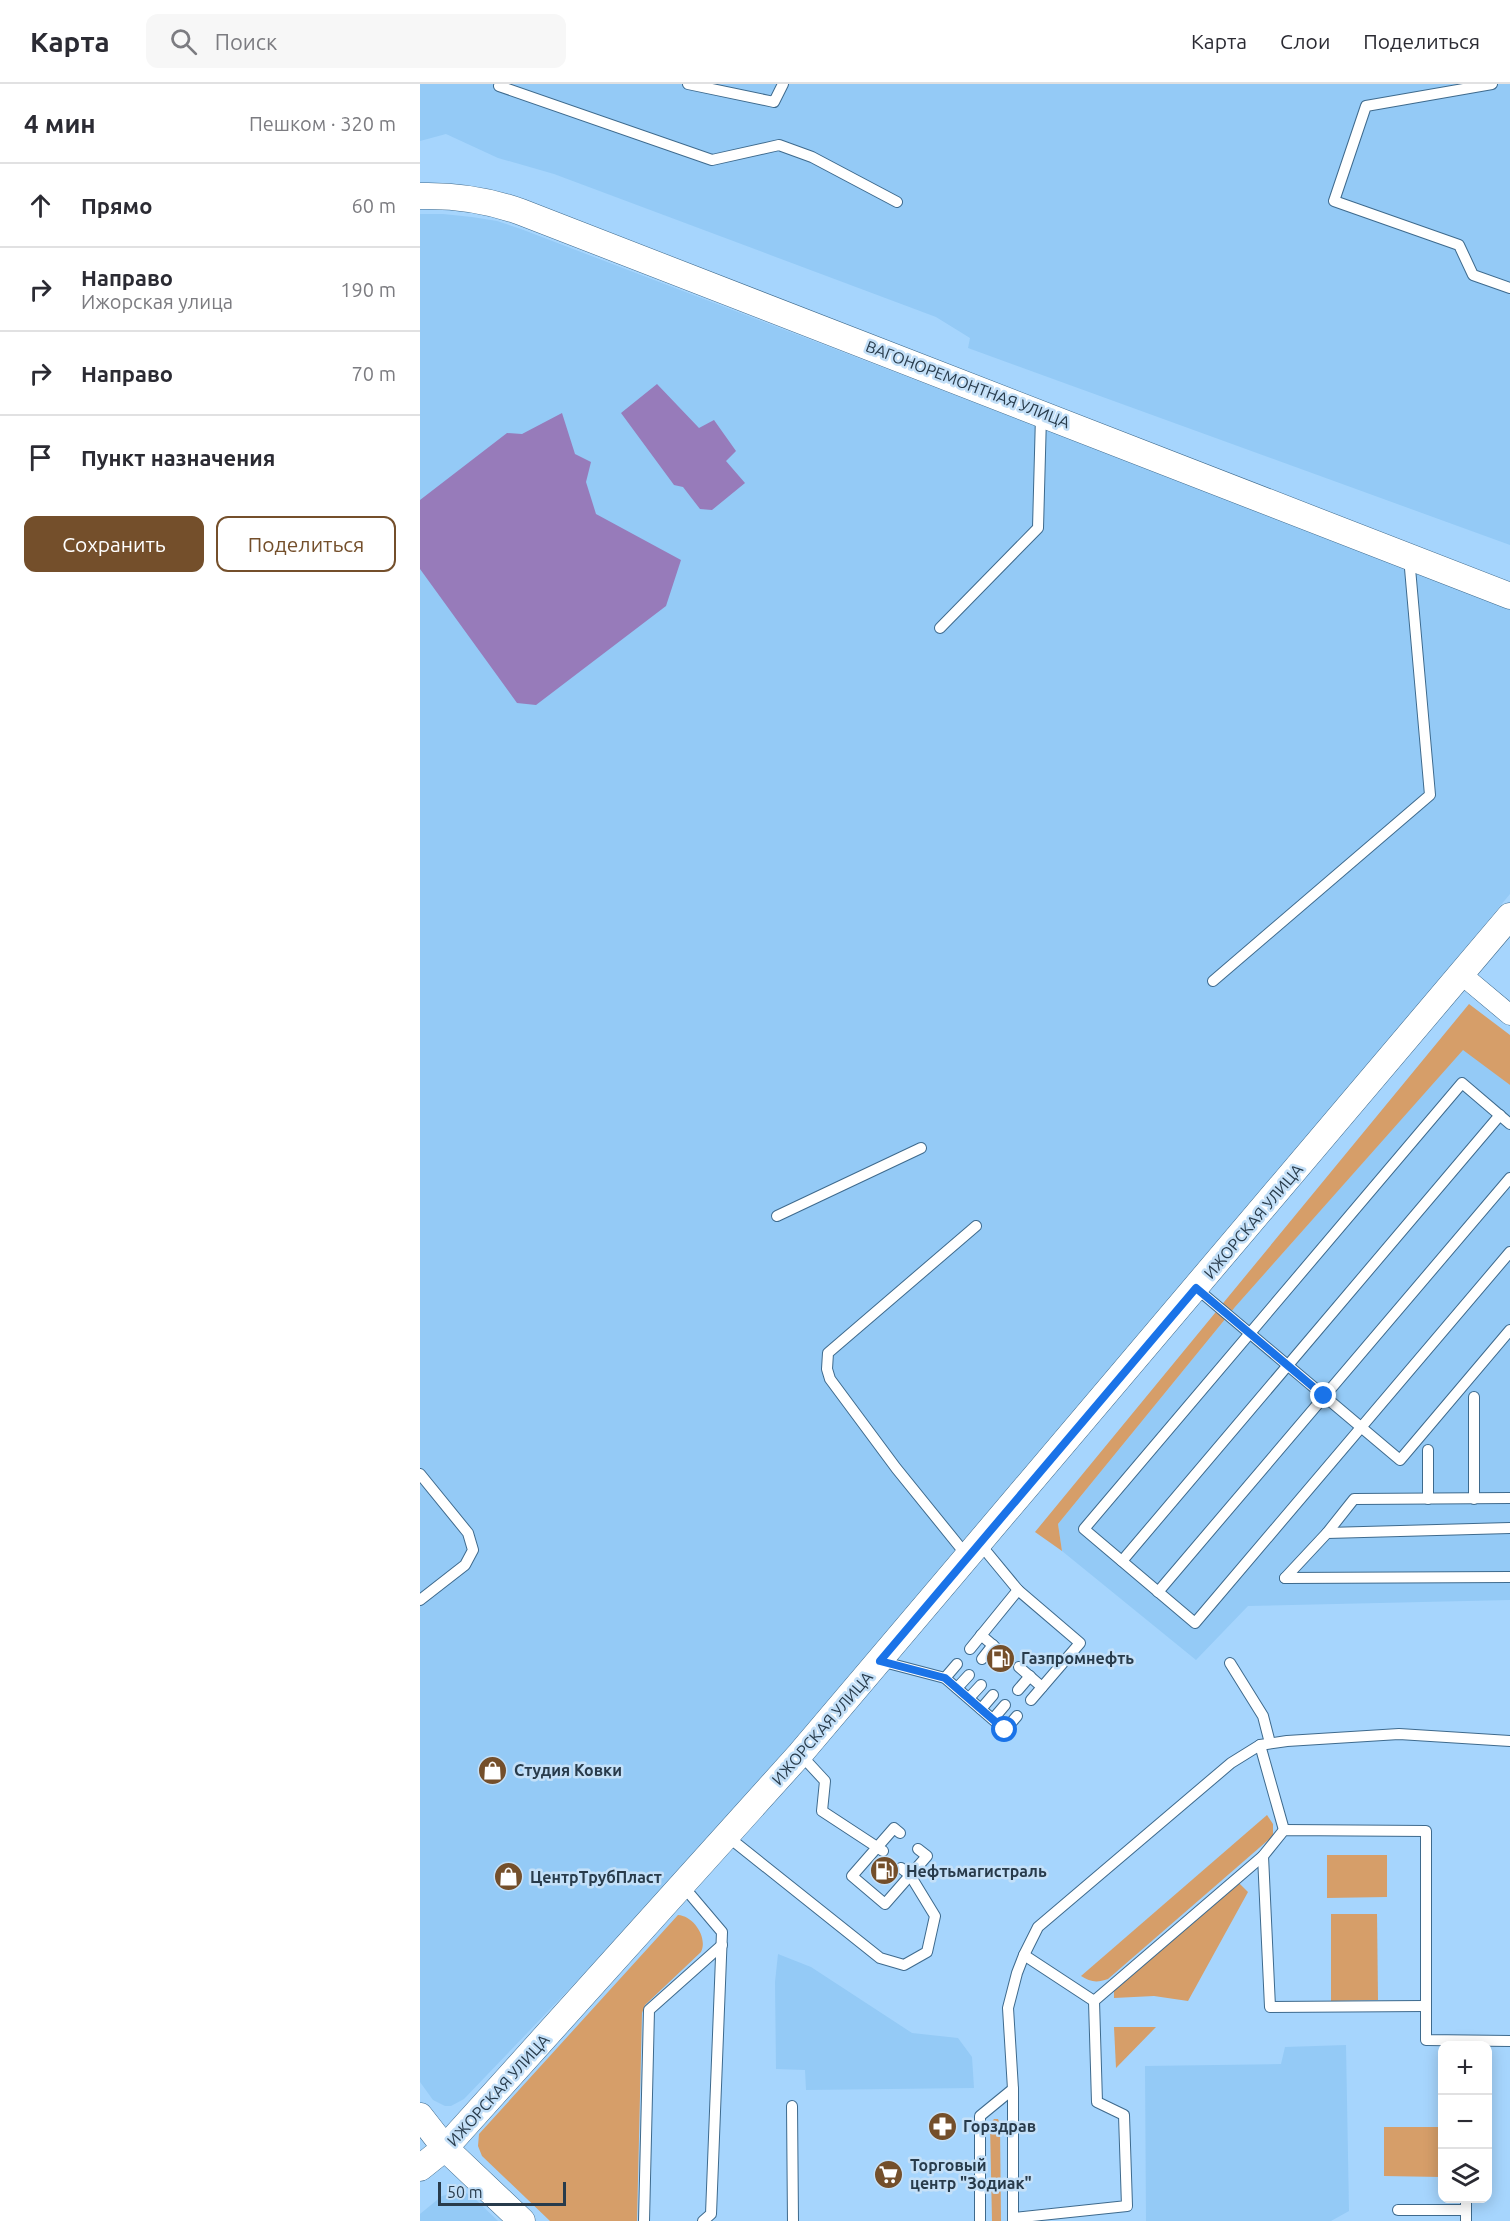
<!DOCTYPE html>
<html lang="ru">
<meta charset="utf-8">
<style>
body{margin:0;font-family:Ubuntu,sans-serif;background:#f7f7f7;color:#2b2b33}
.controls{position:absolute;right:18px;bottom:18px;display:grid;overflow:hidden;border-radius:12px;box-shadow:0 3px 15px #0003}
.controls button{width:54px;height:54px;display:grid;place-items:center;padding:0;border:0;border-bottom:2px solid #e1e1e2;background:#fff;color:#2b2b33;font:30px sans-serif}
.scale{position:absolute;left:18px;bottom:15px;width:128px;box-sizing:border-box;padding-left:6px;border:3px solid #283b4b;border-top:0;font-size:16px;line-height:21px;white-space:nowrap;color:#283b4b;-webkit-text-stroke:4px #c4e0f8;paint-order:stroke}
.stop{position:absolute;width:18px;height:18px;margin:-14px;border:4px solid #1a73e8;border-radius:50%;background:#fff}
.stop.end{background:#1a73e8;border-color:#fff;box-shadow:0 2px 6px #0008}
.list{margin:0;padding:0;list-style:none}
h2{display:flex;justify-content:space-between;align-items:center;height:78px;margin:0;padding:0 24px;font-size:26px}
h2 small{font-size:20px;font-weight:400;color:#7c7c81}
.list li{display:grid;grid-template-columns:39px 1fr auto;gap:18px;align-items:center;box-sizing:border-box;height:84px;padding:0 24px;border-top:2px solid #e1e1e2}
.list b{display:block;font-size:22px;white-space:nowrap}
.list p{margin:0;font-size:20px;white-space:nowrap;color:#7c7c81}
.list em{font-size:20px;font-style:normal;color:#7c7c81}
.actions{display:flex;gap:12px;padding:18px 24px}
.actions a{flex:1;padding:14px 0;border:2px solid #744f2b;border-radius:12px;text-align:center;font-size:21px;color:#744f2b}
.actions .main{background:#744f2b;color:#fff}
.icon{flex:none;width:33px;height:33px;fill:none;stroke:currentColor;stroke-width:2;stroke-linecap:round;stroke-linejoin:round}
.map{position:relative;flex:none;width:1090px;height:2137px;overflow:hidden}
header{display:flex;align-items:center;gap:36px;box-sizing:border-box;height:84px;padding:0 30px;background:#fff;border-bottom:2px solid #e1e1e2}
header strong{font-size:28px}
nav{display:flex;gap:33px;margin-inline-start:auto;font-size:21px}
.search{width:420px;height:54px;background:#f7f7f7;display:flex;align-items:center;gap:15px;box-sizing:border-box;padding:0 21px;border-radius:12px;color:#7c7c81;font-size:22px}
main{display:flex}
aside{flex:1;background:#fff}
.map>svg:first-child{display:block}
.built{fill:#94caf6}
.green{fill:#d69e69}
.water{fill:#977bba}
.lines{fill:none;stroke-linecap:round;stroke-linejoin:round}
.service-casing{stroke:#3e6a8d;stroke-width:12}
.minor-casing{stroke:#3e6a8d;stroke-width:21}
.tertiary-casing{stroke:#3e6a8d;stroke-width:27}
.service{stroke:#fff;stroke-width:10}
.minor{stroke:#fff;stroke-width:20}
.tertiary{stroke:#fff;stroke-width:26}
.route{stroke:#1a73e8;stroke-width:8}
.labels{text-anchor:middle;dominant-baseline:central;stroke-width:5;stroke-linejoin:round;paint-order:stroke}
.street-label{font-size:16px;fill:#283b4b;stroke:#c4e0f8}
.poi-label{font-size:16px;font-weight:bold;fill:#283b4b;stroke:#c4e0f8;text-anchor:start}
</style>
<header>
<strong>Карта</strong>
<div class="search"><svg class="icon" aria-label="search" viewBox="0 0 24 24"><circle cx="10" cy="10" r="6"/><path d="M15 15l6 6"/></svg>Поиск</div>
<nav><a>Карта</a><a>Слои</a><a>Поделиться</a></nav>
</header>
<main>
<aside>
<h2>4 мин<small>Пешком · 320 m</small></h2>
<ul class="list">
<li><svg class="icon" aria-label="ahead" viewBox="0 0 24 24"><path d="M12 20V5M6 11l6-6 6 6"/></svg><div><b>Прямо</b></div><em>60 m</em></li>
<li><svg class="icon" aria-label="right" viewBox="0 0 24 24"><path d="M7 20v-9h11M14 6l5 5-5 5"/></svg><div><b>Направо</b><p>Ижорская улица</p></div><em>190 m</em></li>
<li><svg class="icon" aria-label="right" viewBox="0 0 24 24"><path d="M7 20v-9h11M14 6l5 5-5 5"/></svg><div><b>Направо</b></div><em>70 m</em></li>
<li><svg class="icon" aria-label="arrive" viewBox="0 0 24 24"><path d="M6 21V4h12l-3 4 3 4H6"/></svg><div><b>Пункт назначения</b></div></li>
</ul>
<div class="actions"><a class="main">Сохранить</a><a>Поделиться</a></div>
</aside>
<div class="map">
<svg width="1090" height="2137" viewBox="0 0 1090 2137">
<rect width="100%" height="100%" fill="#a6d5fd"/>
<g class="built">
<polygon points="0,0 1090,0 1090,461 548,264 550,254 516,233 134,90 78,74 26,50 0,57"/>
<polygon points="0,130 23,130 52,133 77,137 101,145 584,330 1090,519 1090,810 852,1098 289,1759 44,2015 31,2022 25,2022 13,2016 0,1998"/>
<polygon points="1043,965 1090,1001 1090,1516 828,1522 776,1576 642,1467 638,1440 815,1223"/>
<polygon points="358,1870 391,1883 492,1949 538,1954 552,1973 554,2004 386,2006 385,1986 356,1985 355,1898"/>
<polygon points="926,1961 929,2127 911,2137 726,2137 725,1982 861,1980 865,1963"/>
<polygon points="40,2107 51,2111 78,2137 0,2137 0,2130 22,2112"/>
</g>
<g class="green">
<polygon points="1049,920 1090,951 1090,1001 1043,966 815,1223 638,1440 642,1467 615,1448"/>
<path d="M847 1731 853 1740V1752L688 1895C677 1899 670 1898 661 1892Z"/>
<polygon points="907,1771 967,1771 967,1813 907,1814"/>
<polygon points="818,1798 828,1808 768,1917 734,1912 694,1914 694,1905"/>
<polygon points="911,1830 957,1830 958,1916 911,1917"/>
<path d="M258 1831C274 1832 288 1854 281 1868L225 1921 222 1929 217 2137H130L62 2072 58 2062 59 2050Z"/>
<polygon points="694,1943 736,1943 696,1984"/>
<polygon points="574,2035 578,2035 580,2040 581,2137 572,2137 570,2040"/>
<polygon points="964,2043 1021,2043 1021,2093 964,2092"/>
</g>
<g class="water">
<polygon points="237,300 279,344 294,336 316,367 306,377 325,399 292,426 280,425 263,403 254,401 201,329"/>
<polygon points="142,329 155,370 171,378 166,398 176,430 261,476 246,522 116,621 97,619 0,485 0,416 87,349 102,350"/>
</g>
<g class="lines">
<defs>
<g id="service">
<polyline points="268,0 354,18 363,0"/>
<polyline points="1072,0 946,22 914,117 1039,161 1053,191 1090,204"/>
<polyline points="79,2 292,76 359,61 392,73 477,118"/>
<polyline points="520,544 618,444 621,332"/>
<polyline points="793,897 1010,711 989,473"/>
<polyline points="1090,1040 1042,999 664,1445 775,1539 1090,1168"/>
<polyline points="357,1132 501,1064"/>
<polyline points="776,1204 980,1376 1090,1246"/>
<polyline points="1054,1313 1054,1415"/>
<polyline points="1008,1366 1008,1415"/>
<polyline points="0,1390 48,1449 53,1466 45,1481 0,1516"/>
<polyline points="907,1449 934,1415 1090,1414"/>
<polyline points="560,1460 598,1506 660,1559 611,1616"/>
<polyline points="548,1473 476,1384 410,1295 407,1285 408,1269 556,1142"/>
<polyline points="702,1477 1080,1031"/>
<polyline points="865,1494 907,1449 1090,1444"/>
<polyline points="865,1494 1090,1493"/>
<polyline points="738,1508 1090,1094"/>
<polyline points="561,1551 583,1570"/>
<polyline points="550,1565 598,1506"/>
<polyline points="562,1575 573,1561"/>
<polyline points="460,1577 525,1594 585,1646 597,1632"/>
<polyline points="810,1579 843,1632 850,1659"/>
<polyline points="599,1583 622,1603"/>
<polyline points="525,1594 537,1580"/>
<polyline points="537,1604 549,1591"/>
<polyline points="598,1606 610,1592"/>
<polyline points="549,1614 561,1601"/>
<polyline points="561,1625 573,1611"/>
<polyline points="573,1635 585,1621"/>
<polyline points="840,1661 864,1746"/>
<polyline points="380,1670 405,1697 402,1727 463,1767"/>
<polyline points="480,1749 474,1744 432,1792 465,1820 507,1772 498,1765"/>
<polyline points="307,1752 460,1874 484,1881 507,1868 515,1832 490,1791 481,1784"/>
<polyline points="843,1772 850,1923 1005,1922"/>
<polyline points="263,1802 302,1848 291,2130 283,2137"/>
<polyline points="604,1871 674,1917"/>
<polyline points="372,2022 373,2137"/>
<polyline points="1046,2114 1046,2137"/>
<polyline points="978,2126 1046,2126"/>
<polyline points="593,2134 707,2122 704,2031 677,2018 674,1917 843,1772 864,1746 1006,1747 1006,1956 1090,1957"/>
<polyline points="224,2137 229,1926 302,1861"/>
<polyline points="560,2137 560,2032 593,2005"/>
<polyline points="593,2137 593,2005 588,1924 597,1889 604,1871 618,1843 811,1679 840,1661 867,1657 979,1650 1090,1657"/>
</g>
<polyline id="minor" points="1041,890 1090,931"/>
<g id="tertiary">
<path d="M0 112C35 111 68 116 101 128L1090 512"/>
<polyline points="0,2032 25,2064 102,2137"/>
<polyline points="0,2084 25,2064 380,1670 1090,832"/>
</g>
</defs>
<use href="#service" class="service-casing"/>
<use href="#minor" class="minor-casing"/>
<use href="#tertiary" class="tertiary-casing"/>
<use href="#service" class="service"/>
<use href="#minor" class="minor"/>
<use href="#tertiary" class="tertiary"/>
</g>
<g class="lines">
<polyline class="route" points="585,1646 525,1594 460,1577 776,1204 904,1312"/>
</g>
<defs>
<symbol id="fuel-disc" viewBox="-11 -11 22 22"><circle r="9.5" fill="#744f2b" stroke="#c4e0f8"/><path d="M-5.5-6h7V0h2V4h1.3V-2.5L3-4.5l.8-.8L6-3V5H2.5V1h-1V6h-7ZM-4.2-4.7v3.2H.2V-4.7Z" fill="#fff"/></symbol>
<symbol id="shop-disc" viewBox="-11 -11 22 22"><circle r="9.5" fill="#744f2b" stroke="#c4e0f8"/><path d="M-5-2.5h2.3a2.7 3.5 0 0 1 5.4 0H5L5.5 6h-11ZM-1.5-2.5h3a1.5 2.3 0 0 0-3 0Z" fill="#fff"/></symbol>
<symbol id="pharmacy-disc" viewBox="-11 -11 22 22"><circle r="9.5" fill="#744f2b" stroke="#c4e0f8"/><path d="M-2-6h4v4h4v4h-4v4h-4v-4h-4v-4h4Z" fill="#fff"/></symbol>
<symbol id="supermarket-disc" viewBox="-11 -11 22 22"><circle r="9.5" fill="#744f2b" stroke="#c4e0f8"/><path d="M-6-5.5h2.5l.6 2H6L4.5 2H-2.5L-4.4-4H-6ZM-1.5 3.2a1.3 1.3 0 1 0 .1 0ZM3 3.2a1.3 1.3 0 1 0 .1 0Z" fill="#fff"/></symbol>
</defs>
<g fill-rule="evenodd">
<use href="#fuel-disc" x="564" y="1558" width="33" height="33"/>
<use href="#shop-disc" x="56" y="1670" width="33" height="33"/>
<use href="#fuel-disc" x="448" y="1770" width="33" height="33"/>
<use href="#shop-disc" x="72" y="1776" width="33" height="33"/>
<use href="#pharmacy-disc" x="506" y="2026" width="33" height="33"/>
<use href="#supermarket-disc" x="452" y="2074" width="33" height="33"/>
</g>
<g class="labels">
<g class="street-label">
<text transform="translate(548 300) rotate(21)">ВАГОНОРЕМОНТНАЯ УЛИЦА</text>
<text transform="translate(833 1137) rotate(-50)">ИЖОРСКАЯ УЛИЦА</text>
<text transform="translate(402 1644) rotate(-49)">ИЖОРСКАЯ УЛИЦА</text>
<text transform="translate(78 2006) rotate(-48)">ИЖОРСКАЯ УЛИЦА</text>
</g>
<g class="poi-label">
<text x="601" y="1574">Газпромнефть</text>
<text x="94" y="1686">Студия Ковки</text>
<text x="486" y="1787">Нефтьмагистраль</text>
<text x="110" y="1793">ЦентрТрубПласт</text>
<text x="543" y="2042">Горздрав</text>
<text x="490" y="2081">Торговый<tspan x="490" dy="18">центр "Зодиак"</tspan></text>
</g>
</g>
</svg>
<div class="controls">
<button>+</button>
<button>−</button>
<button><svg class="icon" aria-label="layers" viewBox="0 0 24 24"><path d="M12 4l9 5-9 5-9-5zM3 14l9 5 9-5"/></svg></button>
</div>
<div class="scale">50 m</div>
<div class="stop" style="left:585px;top:1646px"></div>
<div class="stop end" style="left:904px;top:1312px"></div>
</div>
</main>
